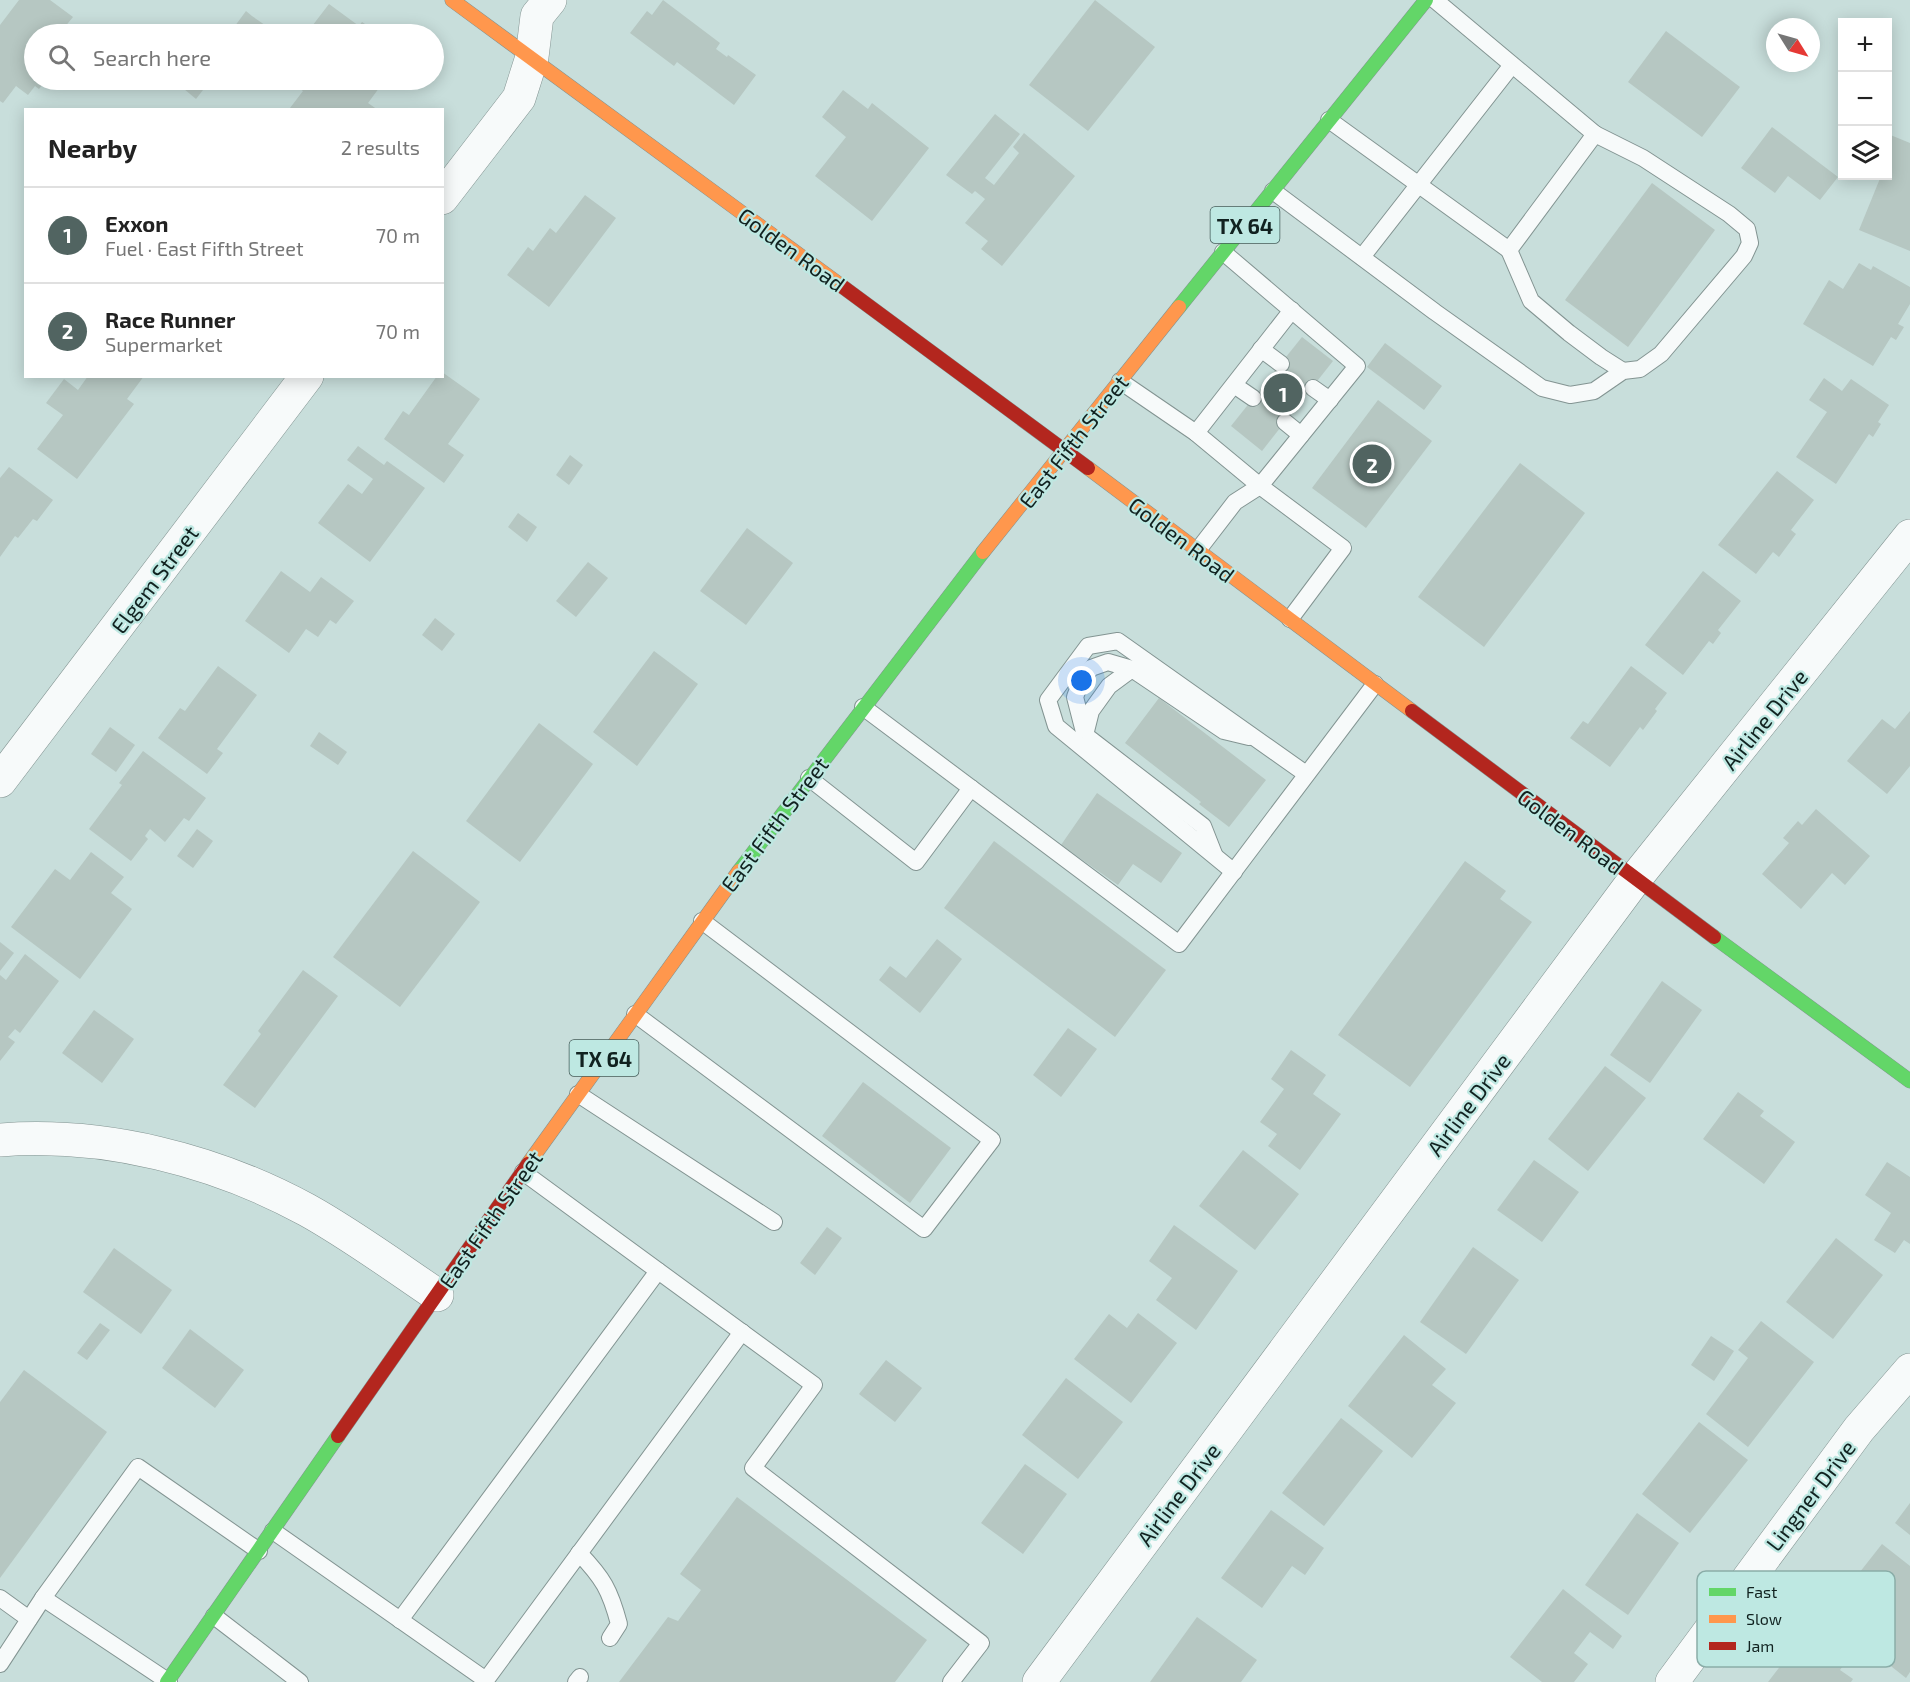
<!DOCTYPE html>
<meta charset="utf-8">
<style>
body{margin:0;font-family:"Exo 2",sans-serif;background:#f2f2f2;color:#222}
.controls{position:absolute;right:18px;top:18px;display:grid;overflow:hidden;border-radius:0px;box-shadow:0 3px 15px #0003}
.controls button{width:54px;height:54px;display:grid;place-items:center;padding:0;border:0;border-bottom:2px solid #e0e0e0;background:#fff;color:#222;font:30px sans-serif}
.compass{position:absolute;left:1766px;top:18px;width:54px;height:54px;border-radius:50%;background:#fff;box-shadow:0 3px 15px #0003;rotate:127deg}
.you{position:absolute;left:1082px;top:681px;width:21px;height:21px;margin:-15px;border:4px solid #fff;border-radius:50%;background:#1a73e8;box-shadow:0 0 0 9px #1a73e833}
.badge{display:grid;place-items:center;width:39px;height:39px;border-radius:50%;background:#516461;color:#fff;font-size:20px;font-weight:700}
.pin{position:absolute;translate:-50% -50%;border:3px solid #fff;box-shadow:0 2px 6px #0006}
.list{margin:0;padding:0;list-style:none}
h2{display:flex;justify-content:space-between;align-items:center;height:78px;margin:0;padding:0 24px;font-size:26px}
h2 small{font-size:20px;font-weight:400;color:#767676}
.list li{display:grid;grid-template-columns:39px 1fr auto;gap:18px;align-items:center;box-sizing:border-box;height:96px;padding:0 24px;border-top:2px solid #e0e0e0}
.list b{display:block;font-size:22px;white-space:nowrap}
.list p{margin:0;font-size:20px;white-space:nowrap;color:#767676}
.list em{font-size:20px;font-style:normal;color:#767676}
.icon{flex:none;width:33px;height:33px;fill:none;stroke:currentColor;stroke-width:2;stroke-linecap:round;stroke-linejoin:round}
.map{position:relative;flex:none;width:1910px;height:1682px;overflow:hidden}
.search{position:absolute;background:#fff;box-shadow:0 3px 15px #0003;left:24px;top:24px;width:420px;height:66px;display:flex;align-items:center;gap:15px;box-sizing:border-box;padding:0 21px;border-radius:33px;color:#767676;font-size:22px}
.panel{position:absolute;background:#fff;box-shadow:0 3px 15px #0003;left:24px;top:108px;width:420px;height:270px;border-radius:0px}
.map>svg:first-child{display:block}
.building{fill:#b6c7c2}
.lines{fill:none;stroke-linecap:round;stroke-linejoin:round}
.lane-casing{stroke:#839492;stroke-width:18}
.street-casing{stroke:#839492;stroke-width:34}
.fast-casing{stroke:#839492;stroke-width:15}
.slow-casing{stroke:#839492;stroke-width:15}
.jam-casing{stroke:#839492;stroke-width:15}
.lane{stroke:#f7fafa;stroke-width:16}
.street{stroke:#f7fafa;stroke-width:33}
.fast{stroke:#63d668;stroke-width:14}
.slow{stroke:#ff974d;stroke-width:14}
.jam{stroke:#b3261e;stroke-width:14}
.labels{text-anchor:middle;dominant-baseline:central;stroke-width:4.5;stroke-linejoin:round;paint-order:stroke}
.shield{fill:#bee8e2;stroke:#455d5a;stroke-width:1.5}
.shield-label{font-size:21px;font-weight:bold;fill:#112220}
.street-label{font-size:22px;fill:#112220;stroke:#bee8e2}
.key{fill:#bee8e2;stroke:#8aada8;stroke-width:1.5}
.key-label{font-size:16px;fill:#112220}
</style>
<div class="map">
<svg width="1910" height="1682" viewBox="0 0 1910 1682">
<rect width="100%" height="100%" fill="#c8dedb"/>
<g class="building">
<polygon points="19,0 50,0 73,17 59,34 34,34 34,80 46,80 39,89 35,86 28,95 16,86 3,103 0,101 0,25"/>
<polygon points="663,0 720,43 716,49 727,57 728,55 756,75 734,105 677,62 674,66 630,33 647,11 652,15"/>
<polygon points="1095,0 1155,47 1088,131 1029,85"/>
<polygon points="329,4 359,26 362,22 380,34 306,34"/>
<polygon points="246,11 252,16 278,34 229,34"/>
<polygon points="1666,31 1740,87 1702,137 1628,82"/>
<polygon points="181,80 208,80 210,81 196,99 178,84"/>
<polygon points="288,80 385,80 368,103 378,110 292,110 290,108 303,91"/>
<polygon points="843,90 868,109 872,103 929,148 872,221 815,176 846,137 822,117"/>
<polygon points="995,114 1020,134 985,178 994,185 1019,153 1013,147 1024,133 1075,176 1002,266 981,249 988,241 965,223 985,199 975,191 972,194 946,175"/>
<polygon points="1772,127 1838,177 1820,200 1788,176 1775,193 1741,168"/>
<polygon points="1888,134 1910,143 1910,251 1859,230 1881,176 1888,176"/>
<polygon points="1652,183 1715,230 1628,347 1565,300"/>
<polygon points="585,195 616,218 549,307 507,275 528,247 533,251 550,228 556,233"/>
<polygon points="1859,263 1871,270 1873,266 1910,287 1910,304 1898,324 1904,327 1896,340 1891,337 1873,366 1803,324 1829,280 1843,289"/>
<polygon points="1302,337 1333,361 1262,451 1231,426"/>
<polygon points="1385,343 1442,386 1424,410 1367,367"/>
<polygon points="442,372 480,399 448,444 464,455 444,483 384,439 403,411 409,415 437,376 442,376"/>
<polygon points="88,376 144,376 127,399 134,404 77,479 37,449 63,415 46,403 64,379 78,390"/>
<polygon points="1824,378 1842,391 1851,379 1889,405 1878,422 1881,424 1873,437 1869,434 1836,484 1796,457 1827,412 1809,400"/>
<polygon points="1378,400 1432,441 1366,528 1312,488"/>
<polygon points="358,446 384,465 387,461 425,488 370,562 318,523 348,484 362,494 373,479 347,460"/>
<polygon points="570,455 583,465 569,485 556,475"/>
<polygon points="1520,463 1585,513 1484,647 1418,597"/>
<polygon points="9,467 53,500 37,521 33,519 18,538 15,536 0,557 0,478"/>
<polygon points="1777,471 1814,500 1791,530 1796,534 1779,557 1773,552 1756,574 1718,545"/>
<polygon points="518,513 537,527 527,542 508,527"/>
<polygon points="747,528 793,563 746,625 700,591"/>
<polygon points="588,562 608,578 576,617 556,601"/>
<polygon points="281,571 310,592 321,577 354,601 336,624 330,620 318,637 306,629 289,653 245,621"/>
<polygon points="1703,571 1741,601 1718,630 1721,633 1713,644 1709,641 1683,675 1645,645"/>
<polygon points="435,618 455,634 442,651 422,635"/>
<polygon points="654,651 698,684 637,766 593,732"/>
<polygon points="218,666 257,695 217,749 223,753 207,774 158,738 180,708 185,711"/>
<polygon points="1631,666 1667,693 1655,709 1657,711 1643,730 1640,727 1610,767 1570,738 1583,721 1588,724"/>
<polygon points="1159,698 1266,780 1229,827 1199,804 1201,802 1125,743"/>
<polygon points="1910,711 1910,766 1887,794 1847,761 1882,719 1895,729"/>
<polygon points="539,723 593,764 520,862 466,821"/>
<polygon points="110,727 135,745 116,772 91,754"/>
<polygon points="319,732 347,752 338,765 310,746"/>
<polygon points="143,751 206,798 189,821 184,818 165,842 150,829 145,836 148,839 131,861 89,829 122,785 119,783"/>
<polygon points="1097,793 1182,853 1161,883 1133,864 1118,885 1061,845"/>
<polygon points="1816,809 1870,856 1845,885 1832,873 1801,909 1762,874 1789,843 1783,838 1798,821 1802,825"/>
<polygon points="197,829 213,841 193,868 177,856"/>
<polygon points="994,841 1166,970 1115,1037 944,908"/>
<polygon points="413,851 480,902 400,1007 333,957"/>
<polygon points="91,852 124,877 111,893 132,909 80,979 11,927 55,869 70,880"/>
<polygon points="1465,861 1506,891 1500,899 1532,922 1410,1087 1338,1035"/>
<polygon points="937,939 962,959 920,1013 879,980 890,966 906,978"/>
<polygon points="0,942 14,953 0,971"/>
<polygon points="25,954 59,981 20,1033 15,1029 8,1037 15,1042 0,1061 0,975 6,980"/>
<polygon points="303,970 338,996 255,1108 223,1085 261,1034 258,1031"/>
<polygon points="1662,981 1702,1010 1650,1083 1610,1055"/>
<polygon points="94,1010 134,1039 102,1083 62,1053"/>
<polygon points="1068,1028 1097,1049 1061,1097 1033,1075"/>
<polygon points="1291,1050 1326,1075 1313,1094 1341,1114 1300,1170 1268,1146 1277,1134 1260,1122 1284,1089 1271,1079"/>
<polygon points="1605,1066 1646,1098 1588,1171 1548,1139"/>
<polygon points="863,1082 951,1148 910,1203 822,1136"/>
<polygon points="1738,1092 1764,1111 1760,1116 1795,1142 1764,1184 1703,1139"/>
<polygon points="1243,1150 1299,1194 1255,1250 1199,1206"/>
<polygon points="1534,1160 1579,1192 1542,1242 1497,1210"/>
<polygon points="1887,1162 1910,1177 1910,1244 1904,1240 1895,1253 1874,1240 1891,1213 1865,1195"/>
<polygon points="1174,1225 1238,1271 1196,1330 1156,1300 1172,1278 1149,1261"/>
<polygon points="827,1227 842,1238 815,1275 800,1263"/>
<polygon points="1836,1238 1883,1275 1833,1339 1786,1302"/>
<polygon points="1473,1247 1519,1280 1466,1354 1420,1322"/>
<polygon points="114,1248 172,1290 141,1334 83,1292"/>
<polygon points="1138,1313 1177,1343 1131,1403 1074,1359 1109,1314 1127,1328"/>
<polygon points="1761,1321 1814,1362 1748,1447 1706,1414 1748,1358 1738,1350"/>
<polygon points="100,1323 110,1330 87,1360 77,1353"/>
<polygon points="190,1329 244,1370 215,1408 162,1368"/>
<polygon points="1404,1335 1446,1369 1432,1385 1456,1403 1412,1458 1348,1406"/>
<polygon points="1711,1336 1734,1351 1714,1381 1691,1365"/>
<polygon points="886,1360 922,1388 895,1422 859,1394"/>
<polygon points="24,1370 107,1432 0,1578 0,1402"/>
<polygon points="1066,1378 1123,1422 1078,1479 1022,1435"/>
<polygon points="1341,1418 1383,1451 1324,1526 1282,1493"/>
<polygon points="1699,1422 1748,1460 1690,1533 1642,1494"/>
<polygon points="1025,1464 1067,1494 1023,1554 981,1523"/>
<polygon points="737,1497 927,1640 895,1682 619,1682 668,1617 678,1621 701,1590 680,1574"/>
<polygon points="1910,1503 1910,1535 1895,1523"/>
<polygon points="1271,1510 1324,1548 1305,1575 1292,1566 1262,1608 1221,1578"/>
<polygon points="1637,1513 1679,1543 1628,1615 1585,1585"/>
<polygon points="1882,1544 1910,1566 1910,1672 1906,1678 1826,1615"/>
<polygon points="1563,1589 1622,1636 1613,1649 1590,1632 1574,1653 1588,1664 1574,1682 1542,1682 1510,1657"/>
<polygon points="1197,1617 1257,1660 1241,1682 1150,1682"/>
<polygon points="1812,1625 1851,1655 1840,1670 1853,1679 1851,1682 1768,1682"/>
</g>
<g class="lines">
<defs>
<g id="lane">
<polyline points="1329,120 1509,250 1595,134 1435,0"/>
<polyline points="1273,191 1435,312 1542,388 1570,395 1594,391 1623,371 1640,369 1661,354 1744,256 1750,243 1747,229 1729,214 1643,158 1595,134"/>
<polyline points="1509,250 1531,301 1569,333 1601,357 1623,371"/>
<polyline points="1362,257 1512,65"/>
<polyline points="1261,349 1281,364"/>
<polyline points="1120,381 1196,433 1260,486 1343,548 1290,619"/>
<polyline points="1234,385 1253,398"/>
<polyline points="1313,388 1330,400"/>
<polyline points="1285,422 1301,435"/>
<polyline points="1196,433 1292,310"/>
<polyline points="1198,550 1235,502 1260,486 1357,366 1223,252"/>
<polyline points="863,707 1179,944 1375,684"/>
<polyline points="1084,732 1075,697 1081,681 1091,668 1108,662 1132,669"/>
<polyline points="809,778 916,862 971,788"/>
<polyline points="1214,854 1203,826 1085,735 1091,711 1109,686 1132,669 1224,731 1249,737"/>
<polyline points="1234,872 1056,726 1048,700 1088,646 1118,641 1306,774"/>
<polyline points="635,1014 924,1229 992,1140 702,921"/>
<polyline points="578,1094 774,1222"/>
<polyline points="523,1172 814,1385 753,1468 981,1643 951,1682"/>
<polyline points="273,1531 486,1680 742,1332"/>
<path d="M579 1553C603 1578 610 1590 619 1624L610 1638"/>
<polyline points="0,1598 29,1619"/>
<polyline points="43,1598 169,1682"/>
<polyline points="214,1616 300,1682"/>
<polyline points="400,1620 658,1271"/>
<polyline points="0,1664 43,1598 138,1467 259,1551"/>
<polyline points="576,1682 580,1677"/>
</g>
<g id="street">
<polyline points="442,198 519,98 532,57 537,16 550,0"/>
<polyline points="0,781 307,376"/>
<path d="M0 1140C105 1132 215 1160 307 1210 352 1235 394 1266 437 1295"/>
<polyline points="1039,1682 1635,879 1910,536"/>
<polyline points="1672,1682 1859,1429 1910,1370"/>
</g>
<g id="fast">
<polyline points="1179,307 1426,0"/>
<polyline points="739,871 983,552"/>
<polyline points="1714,937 1910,1081"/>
<polyline points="167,1682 338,1436"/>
</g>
<g id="slow">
<polyline points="452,0 843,287"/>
<polyline points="1088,468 1412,711"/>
<polyline points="983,552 1179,307"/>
<polyline points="528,1164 739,871"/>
</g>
<g id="jam">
<polyline points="843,287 1088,468"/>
<polyline points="1412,711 1714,937"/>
<polyline points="338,1436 528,1164"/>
</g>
</defs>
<use href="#lane" class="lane-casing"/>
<use href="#street" class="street-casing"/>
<use href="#fast" class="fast-casing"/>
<use href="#slow" class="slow-casing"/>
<use href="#jam" class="jam-casing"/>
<use href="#lane" class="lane"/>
<use href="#street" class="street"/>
<use href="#fast" class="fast"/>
<use href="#slow" class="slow"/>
<use href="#jam" class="jam"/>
</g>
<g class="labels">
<g class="shield">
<rect x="1210.5" y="207" width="69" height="36" rx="4.5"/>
<rect x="569.5" y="1040" width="69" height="36" rx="4.5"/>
</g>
<g class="shield-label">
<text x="1245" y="225">TX 64</text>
<text x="604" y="1058">TX 64</text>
</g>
<g class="street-label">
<text transform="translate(792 249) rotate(36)">Golden Road</text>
<text transform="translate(1073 441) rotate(-52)">East Fifth Street</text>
<text transform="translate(1182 539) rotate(37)">Golden Road</text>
<text transform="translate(154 579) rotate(-53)">Elgem Street</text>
<text transform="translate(1764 719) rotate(-51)">Airline Drive</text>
<text transform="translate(774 824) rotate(-53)">East Fifth Street</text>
<text transform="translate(1571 831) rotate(37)">Golden Road</text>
<text transform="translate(1468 1104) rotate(-53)">Airline Drive</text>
<text transform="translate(490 1219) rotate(-55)">East Fifth Street</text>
<text transform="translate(1178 1494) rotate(-53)">Airline Drive</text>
<text transform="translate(1810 1495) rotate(-53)">Lingner Drive</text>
</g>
</g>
<rect x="1697" y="1571" width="198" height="96" rx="9" class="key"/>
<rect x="1709" y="1588" width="27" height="8" fill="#63d668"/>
<rect x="1709" y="1615" width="27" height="8" fill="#ff974d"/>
<rect x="1709" y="1642" width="27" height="8" fill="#b3261e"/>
<g class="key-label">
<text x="1746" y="1598">Fast</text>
<text x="1746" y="1625">Slow</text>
<text x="1746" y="1652">Jam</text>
</g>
</svg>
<div class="controls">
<button>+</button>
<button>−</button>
<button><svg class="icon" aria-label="layers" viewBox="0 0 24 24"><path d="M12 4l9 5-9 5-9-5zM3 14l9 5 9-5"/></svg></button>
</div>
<svg class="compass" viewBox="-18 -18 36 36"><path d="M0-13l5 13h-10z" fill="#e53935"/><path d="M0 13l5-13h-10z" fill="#767676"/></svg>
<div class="you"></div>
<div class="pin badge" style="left:1283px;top:393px">1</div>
<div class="pin badge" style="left:1372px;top:464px">2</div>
<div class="search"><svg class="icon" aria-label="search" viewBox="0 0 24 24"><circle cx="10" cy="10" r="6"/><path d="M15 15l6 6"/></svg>Search here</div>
<section class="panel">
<h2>Nearby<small>2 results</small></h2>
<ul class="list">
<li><span class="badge">1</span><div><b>Exxon</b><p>Fuel · East Fifth Street</p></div><em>70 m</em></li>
<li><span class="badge">2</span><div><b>Race Runner</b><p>Supermarket</p></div><em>70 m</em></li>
</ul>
</section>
</div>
